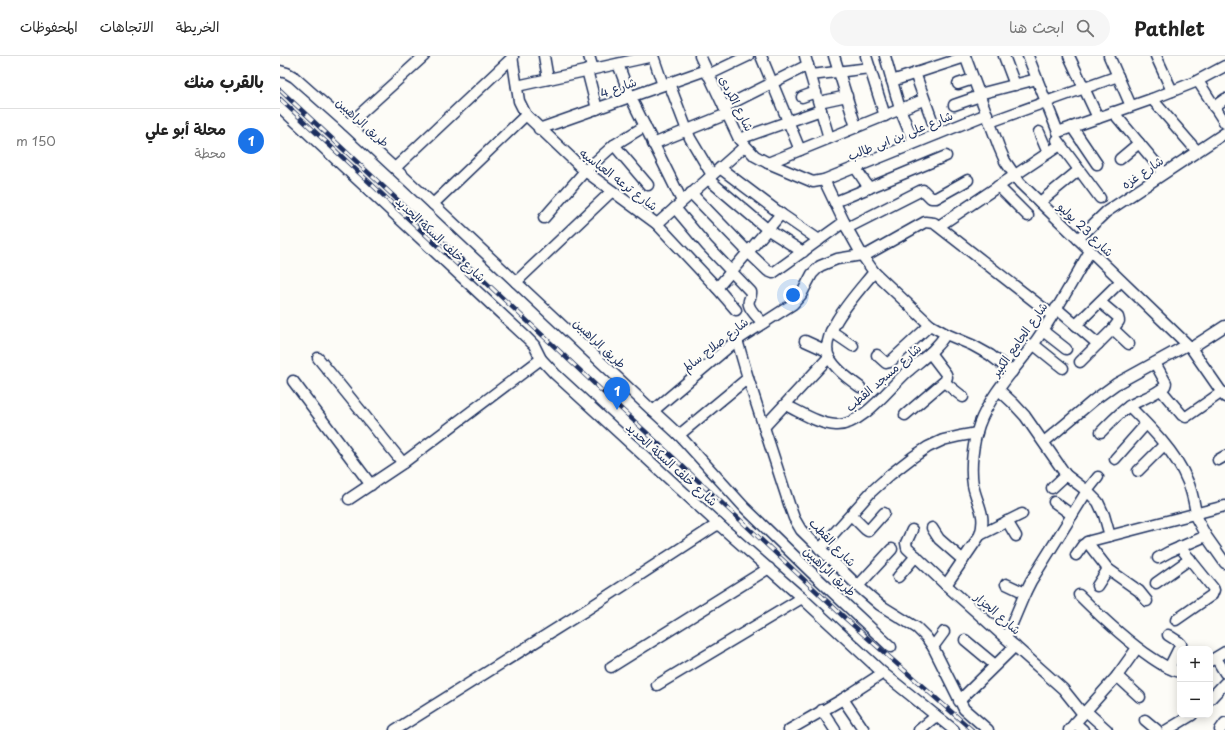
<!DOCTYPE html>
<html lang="ar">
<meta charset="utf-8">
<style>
body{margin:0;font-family:"Playpen Sans","Playpen Sans Arabic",sans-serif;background:#f6f6f6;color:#222;direction:rtl}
.controls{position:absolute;right:12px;bottom:12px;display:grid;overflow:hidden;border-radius:8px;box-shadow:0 2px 10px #0003}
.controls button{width:36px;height:36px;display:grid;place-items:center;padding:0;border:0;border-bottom:1px solid #e0e0e0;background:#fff;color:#222;font:20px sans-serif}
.you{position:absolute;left:513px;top:239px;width:14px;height:14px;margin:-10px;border:3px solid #fff;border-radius:50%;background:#1a73e8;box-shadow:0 0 0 6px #1a73e833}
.badge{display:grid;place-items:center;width:26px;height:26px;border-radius:50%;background:#1a73e8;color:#fff;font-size:13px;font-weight:700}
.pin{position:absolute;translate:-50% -33px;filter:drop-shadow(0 1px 2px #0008)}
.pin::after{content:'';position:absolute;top:21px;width:14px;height:12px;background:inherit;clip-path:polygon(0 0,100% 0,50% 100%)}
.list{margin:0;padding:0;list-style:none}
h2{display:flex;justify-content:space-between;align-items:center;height:52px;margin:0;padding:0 16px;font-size:17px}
h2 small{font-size:13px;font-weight:400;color:#767676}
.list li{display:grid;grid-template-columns:26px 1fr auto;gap:12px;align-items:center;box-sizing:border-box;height:64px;padding:0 16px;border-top:1px solid #e0e0e0}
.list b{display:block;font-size:15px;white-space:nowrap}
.list p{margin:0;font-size:13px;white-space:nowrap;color:#767676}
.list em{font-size:13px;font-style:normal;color:#767676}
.icon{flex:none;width:22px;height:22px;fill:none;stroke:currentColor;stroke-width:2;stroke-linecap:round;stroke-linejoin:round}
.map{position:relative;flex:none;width:945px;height:674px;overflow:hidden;direction:ltr}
header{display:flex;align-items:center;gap:24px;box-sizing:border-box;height:56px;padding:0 20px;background:#fff;border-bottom:1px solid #e0e0e0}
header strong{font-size:19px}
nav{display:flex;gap:22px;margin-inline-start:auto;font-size:14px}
.search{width:280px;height:36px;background:#f6f6f6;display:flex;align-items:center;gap:10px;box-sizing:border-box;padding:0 14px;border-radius:22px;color:#767676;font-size:15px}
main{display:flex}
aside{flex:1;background:#fff}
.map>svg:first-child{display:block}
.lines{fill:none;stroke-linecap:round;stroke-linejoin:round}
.street-casing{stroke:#1b2f5e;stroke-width:13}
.street{stroke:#fdfcf7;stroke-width:10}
.rail-casing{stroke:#1b2f5e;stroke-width:4.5}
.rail{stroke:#fdfcf7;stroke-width:3;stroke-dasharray:9;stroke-linecap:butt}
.labels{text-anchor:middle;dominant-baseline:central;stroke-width:4;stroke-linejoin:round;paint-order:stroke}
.street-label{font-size:12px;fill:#1b2f5e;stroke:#fdfcf7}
</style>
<header>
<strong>Pathlet</strong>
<div class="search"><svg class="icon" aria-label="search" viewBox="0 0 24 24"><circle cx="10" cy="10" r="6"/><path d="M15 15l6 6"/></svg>ابحث هنا</div>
<nav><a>الخريطة</a><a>الاتجاهات</a><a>المحفوظات</a></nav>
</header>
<main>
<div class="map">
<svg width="945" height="674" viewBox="0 0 945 674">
<rect width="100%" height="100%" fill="#fdfcf7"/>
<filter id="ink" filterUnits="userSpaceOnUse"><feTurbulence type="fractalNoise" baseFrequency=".025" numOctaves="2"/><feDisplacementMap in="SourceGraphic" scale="8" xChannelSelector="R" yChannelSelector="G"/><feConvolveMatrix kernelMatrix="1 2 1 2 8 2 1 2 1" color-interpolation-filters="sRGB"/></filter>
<g filter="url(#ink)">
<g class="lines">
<defs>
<g id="street">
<polyline points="232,0 239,45 246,59 305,115 377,168 437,232 456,254"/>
<polyline points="264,0 268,23"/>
<polyline points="309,0 313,13"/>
<polyline points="373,0 383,29"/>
<polyline points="420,0 459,83 475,100 488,107 533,126 544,124 707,58"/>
<polyline points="481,0 520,94"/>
<polyline points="525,0 549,82"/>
<polyline points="554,0 576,71"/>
<polyline points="586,0 605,60"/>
<polyline points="605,0 620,53 634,87"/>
<polyline points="685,0 719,91 725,105 740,127 911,292 945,341"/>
<polyline points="724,0 735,29"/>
<polyline points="748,0 757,23 778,76"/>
<polyline points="789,0 818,62"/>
<polyline points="829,0 851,50"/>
<polyline points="876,0 892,35"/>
<polyline points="338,8 350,40 402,145"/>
<polyline points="307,14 317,53"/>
<polyline points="0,15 7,17 14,21 68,69 153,148 373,355 399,379 465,452 531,516 611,591"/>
<polyline points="635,17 657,78"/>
<polyline points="428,19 468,0"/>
<polyline points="531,19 590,12"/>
<polyline points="612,25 685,1"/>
<polyline points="918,25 945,67"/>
<polyline points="389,27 410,82 432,119"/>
<polyline points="678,28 693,23"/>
<polyline points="237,30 373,0"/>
<polyline points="699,38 757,23"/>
<polyline points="522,41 536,36"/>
<polyline points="872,43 917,95"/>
<polyline points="539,46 567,40"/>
<polyline points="674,49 700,40"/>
<polyline points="0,51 247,282 254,289 261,303 275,318 438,468 522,542 603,617 674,674"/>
<polyline points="444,51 528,9"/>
<polyline points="934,51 945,43"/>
<polyline points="833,56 884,117"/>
<polyline points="710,66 838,20"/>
<polyline points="68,69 144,0"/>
<polyline points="792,71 817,108"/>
<polyline points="259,73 426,14"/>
<polyline points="759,76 768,97"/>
<polyline points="778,76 872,43 915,26 945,10"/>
<polyline points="459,83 541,54"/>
<polyline points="777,84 820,142"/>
<polyline points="373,88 447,58"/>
<polyline points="334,89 368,129"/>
<polyline points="840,103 859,87"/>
<polyline points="488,107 643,44"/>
<polyline points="575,111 589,132"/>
<polyline points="115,112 233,1"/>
<polyline points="440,112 501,158 539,184"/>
<polyline points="428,123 487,173 523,196"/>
<polyline points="544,124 567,172 582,199 594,216 650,269 666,278 692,289 710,299 732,316"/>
<polyline points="718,130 748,160"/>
<polyline points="411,137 468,196 488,215 493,217 564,166"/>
<polyline points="555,146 666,100"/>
<polyline points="760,146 799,114"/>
<polyline points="153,148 246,59"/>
<path d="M395 152 427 190 471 236C472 241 467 244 469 249 470 254 479 263 483 267"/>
<polyline points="264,162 305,115 334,89 365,70"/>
<polyline points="377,168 465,90"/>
<polyline points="659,170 780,89"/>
<polyline points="567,172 640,135 643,134 651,142 656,142 688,124"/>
<polyline points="798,183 826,156 945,77"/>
<polyline points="236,226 332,135"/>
<polyline points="437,232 501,158"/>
<polyline points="776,252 818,288"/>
<polyline points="796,269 841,225"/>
<polyline points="833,273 849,288"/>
<polyline points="551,275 573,290"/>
<polyline points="763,275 786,293"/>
<polyline points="457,284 468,322 510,451 514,462 521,474 578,530 600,549 637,572 646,581 653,591 684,653 708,674"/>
<polyline points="525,285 547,295"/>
<polyline points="753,288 783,312"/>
<polyline points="911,292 945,270"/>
<polyline points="597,299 606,307 610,306 650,269"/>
<polyline points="38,302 123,407"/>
<polyline points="800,306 833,273 839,265 838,261 820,246"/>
<polyline points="13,325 91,429"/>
<polyline points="664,326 683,341"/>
<path d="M580 331C569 323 555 313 549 301 538 277 580 234 594 216"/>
<polyline points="719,334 733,347 745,360 786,419 807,435 818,446 824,459 830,480"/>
<polyline points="881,334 902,359 906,361 942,336"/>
<path d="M505 349C521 356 538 368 556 369 582 370 609 332 627 316 642 303 655 295 666 278"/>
<path d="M849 350C870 371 896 397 907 424 912 434 914 446 916 457"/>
<polyline points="373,355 457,284 513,248 521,239 532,218 540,210 557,203 588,198 645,166 654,167 772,259"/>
<polyline points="625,359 666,324 667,321 666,318 650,297"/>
<polyline points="484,371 549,301"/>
<path d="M821 376C830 367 839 357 849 350 861 343 876 339 885 330L886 327 875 307"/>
<polyline points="399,379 468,322"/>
<polyline points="764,386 814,344 836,328 907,289"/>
<polyline points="835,403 866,368"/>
<polyline points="938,404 945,400"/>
<polyline points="858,415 884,389"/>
<polyline points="772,432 786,419"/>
<polyline points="69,443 123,407 261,303"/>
<polyline points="774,446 792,459"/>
<polyline points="914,458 926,480 945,507"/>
<polyline points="571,459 585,473 588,475 604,457"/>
<polyline points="727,465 736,480"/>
<polyline points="652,472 659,483 683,504"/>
<polyline points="632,474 626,487 627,492 666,529 783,633 803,658"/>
<polyline points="700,479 742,458"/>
<polyline points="807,486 828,513 859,535 867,545"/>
<polyline points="540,493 591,436 611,418 633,401 648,391 663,384 680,380 697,377"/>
<polyline points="796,499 803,489 810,485 945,450"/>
<polyline points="878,502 889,496 926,480"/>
<polyline points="618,521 636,500"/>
<polyline points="876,527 910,503"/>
<polyline points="726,528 745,537"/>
<path d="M666 529 700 479C707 458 697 449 693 429 690 411 693 387 699 369 710 339 734 314 753 289 774 260 792 226 810 195"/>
<polyline points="578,530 612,493"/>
<polyline points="817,530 828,513"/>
<path d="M799 539C822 562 845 584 872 602 881 608 890 614 900 616"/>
<polyline points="896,564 932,539 934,534 933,532 900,491"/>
<polyline points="888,579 899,586 901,588 889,612"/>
<polyline points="726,582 745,537 751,525 807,435 818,421"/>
<polyline points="685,584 715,609"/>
<polyline points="653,591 664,576"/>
<polyline points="936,602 945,617"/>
<polyline points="930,605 945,596"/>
<polyline points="331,611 489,512"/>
<polyline points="837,620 860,641"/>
<polyline points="377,629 522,542"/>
<polyline points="563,643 584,674"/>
<polyline points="930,643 945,627"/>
<polyline points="679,645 735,590"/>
<polyline points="542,654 555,674"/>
<polyline points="806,655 827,674"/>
<polyline points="865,664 877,674"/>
<polyline points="795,667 803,674"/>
<polyline points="115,674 303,556 438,468"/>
<polyline points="509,674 563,643 603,617"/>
<polyline points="639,674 656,660"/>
<polyline points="789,674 837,620 857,592"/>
<polyline points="887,674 912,659"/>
<polyline points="940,674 945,667"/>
</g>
</defs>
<use href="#street" class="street-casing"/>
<use href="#street" class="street"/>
<defs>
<g id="rail">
<polyline points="0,34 565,562 692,674"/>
<polyline points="0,43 192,222"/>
</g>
</defs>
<use href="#rail" class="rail-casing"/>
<use href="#rail" class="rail"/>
</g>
</g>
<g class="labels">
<g class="street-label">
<text transform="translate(338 31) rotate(-20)">شارع 4</text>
<text transform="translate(457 47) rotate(63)">شارع الكردى</text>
<text transform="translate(83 66) rotate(42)">طريق الراهبين</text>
<text transform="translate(620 79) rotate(-22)">شارع على بن ابى طالب</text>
<text transform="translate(862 116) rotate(-34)">شارع غزه</text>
<text transform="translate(339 123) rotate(37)">شارع ترعه العباسيه</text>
<text transform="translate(806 173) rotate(44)">شارع 23 يوليو</text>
<text transform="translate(161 183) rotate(43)">شارع خلف السكة الحديد</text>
<text transform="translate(739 283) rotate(-55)">شارع الجامع الكبير</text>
<text transform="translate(320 287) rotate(43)">طريق الراهبين</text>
<text transform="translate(435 288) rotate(-38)">شارع صلاح سالم</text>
<text transform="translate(603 321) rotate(-41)">شارع مسجد القطب</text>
<text transform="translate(392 408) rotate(42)">شارع خلف السكة الحديد</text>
<text transform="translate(553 486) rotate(46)">شارع القطب</text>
<text transform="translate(550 515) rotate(43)">طريق الراهبين</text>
<text transform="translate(718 557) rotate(41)">شارع الجزار</text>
</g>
</g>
</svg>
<div class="controls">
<button>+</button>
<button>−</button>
</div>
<div class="you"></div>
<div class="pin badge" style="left:337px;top:354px">1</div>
</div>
<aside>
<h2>بالقرب منك<small></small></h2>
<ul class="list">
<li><span class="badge">1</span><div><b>محلة أبو علي</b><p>محطة</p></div><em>150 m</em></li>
</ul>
</aside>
</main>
